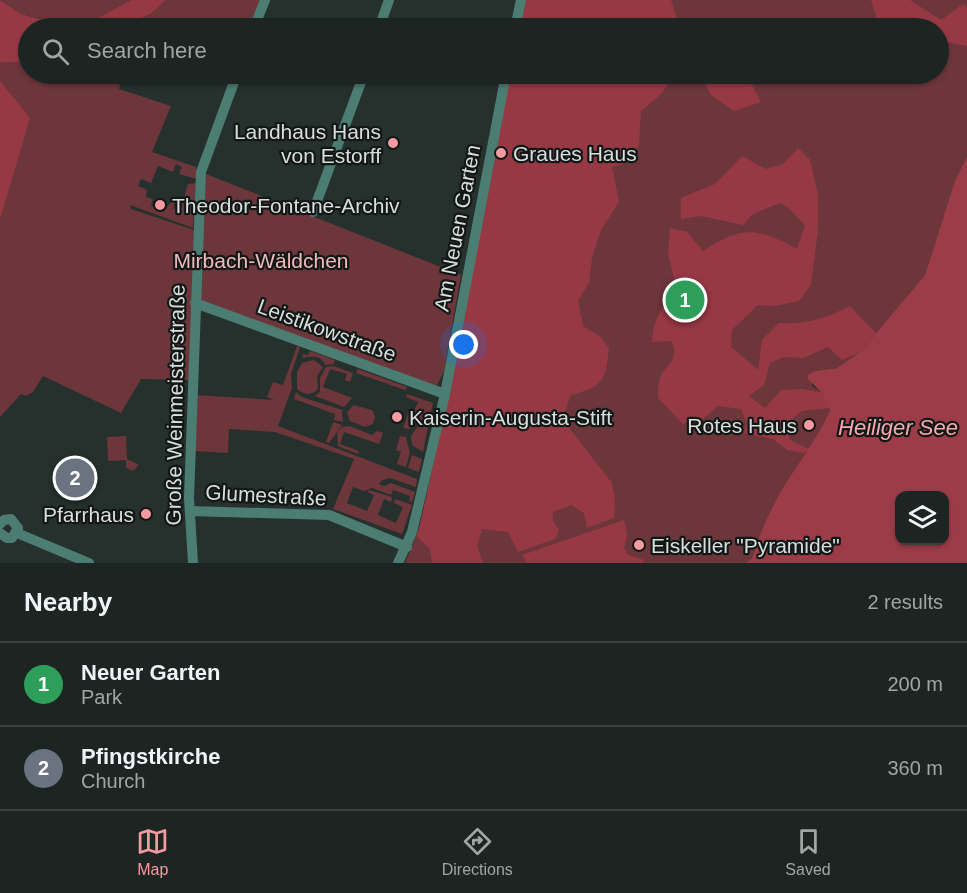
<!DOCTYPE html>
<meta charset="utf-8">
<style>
body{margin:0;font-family:Helvetica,sans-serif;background:#252d2a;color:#f1f3f6}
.controls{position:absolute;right:18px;bottom:18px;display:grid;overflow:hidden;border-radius:12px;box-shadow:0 2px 4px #0004}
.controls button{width:54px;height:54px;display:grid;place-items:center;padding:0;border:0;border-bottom:2px solid #3a4240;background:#1c2522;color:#f1f3f6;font:30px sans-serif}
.you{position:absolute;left:464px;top:345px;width:21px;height:21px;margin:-15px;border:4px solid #fff;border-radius:50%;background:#1a73e8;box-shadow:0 0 0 9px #1a73e833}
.badge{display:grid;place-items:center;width:39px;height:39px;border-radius:50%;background:#f49aa0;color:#fff;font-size:20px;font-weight:700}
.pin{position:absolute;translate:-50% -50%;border:3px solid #fff;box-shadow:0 2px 6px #0006}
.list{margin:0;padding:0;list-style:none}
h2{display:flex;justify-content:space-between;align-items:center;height:78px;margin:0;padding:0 24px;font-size:26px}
h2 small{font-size:20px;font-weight:400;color:#a0a5a5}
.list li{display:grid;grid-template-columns:39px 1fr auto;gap:18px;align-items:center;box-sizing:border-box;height:84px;padding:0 24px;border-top:2px solid #3a4240}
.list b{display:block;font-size:22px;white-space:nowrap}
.list p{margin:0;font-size:20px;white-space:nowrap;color:#a0a5a5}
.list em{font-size:20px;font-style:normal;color:#a0a5a5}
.icon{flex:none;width:33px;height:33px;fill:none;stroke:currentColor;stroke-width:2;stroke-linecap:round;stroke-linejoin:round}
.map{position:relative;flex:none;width:967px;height:563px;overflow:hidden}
.search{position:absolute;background:#1c2522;box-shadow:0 2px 4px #0004;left:18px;right:18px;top:18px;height:66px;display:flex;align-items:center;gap:15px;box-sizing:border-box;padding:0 21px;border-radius:33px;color:#a0a5a5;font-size:22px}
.sheet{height:246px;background:#1c2522}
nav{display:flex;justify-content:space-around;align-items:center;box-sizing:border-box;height:84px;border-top:2px solid #3a4240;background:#1c2522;font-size:16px;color:#a0a5a5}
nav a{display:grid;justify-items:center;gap:3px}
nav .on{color:#f49aa0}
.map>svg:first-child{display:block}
.green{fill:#6c363b}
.forest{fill:#973945}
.water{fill:#9b3c48;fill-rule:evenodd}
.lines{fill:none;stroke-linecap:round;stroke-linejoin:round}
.minor{stroke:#4b7d72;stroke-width:10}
.poi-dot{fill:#f49aa0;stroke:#131817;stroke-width:2}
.labels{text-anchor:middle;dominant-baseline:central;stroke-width:4.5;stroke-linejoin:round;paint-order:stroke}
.poi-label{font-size:21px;fill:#d8dedd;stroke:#131817;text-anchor:start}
.street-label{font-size:21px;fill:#d8dedd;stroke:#131817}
.park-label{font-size:21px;fill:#f0babc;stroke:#131817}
.water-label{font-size:22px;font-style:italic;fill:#f8a9ad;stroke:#131817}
</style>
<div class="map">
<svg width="967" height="563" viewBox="0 0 967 563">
<rect width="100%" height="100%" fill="#26312e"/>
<g class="green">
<polygon points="0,0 131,0 79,28 21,14"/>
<polygon points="166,0 262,0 251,28 122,28 152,13"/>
<polygon points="524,0 967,0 967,175 948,204 925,275 860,352 837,368 814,371 812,386 821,392 830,410 818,438 772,507 752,558 746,563 405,563 422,520 510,74 938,74 938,28 519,28"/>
<polygon points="0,62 28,62 28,74 123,74 119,89 171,106 152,152 196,167 197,179 179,174 182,167 176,164 173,172 158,166 151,183 141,179 138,186 147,190 146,197 153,199 151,206 163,212 173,200 176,201 173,208 180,210 188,184 196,183 193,228 130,205 131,209 194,230 190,380 141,379 121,413 43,376 33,392 26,396 21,394 0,417"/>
<polygon points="201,172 461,275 444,371 436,387 200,300"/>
<polygon points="297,346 300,347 291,374 292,388 278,426 417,479 416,487 390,478 382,480 379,484 384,486 391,483 415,492 412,502 409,501 410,496 393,490 391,495 372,488 364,491 353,487 347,503 367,511 374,495 367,492 369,490 392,497 391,502 384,499 378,515 396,523 403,507 394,503 395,499 412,505 402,534 333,509 354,459 275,432 229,429 228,453 194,451 195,395 274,400 267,397 273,382 283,385"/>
<path d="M310 351 335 360 333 364 325 365C321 354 310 356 302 358L303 354 308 355Z"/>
<path d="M314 360 323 367 317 376 318 389C312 396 303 395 297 389V372L302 363Z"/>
<polygon points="333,366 353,373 350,382 345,380 347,374 330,369 323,387 352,398 344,407 315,396 320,392 320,378 326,367"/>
<polygon points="358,369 407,387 405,390 356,373"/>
<polygon points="296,392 302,397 342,410 343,422 334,420 335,414 294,399"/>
<polygon points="407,394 433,403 429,421 419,420 409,429 403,428 409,412 413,414 418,402 406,397"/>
<polygon points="354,405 372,410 375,416 373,424 365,427 350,421 347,412"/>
<polygon points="333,422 342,425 329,443 326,442"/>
<polygon points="350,426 372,435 377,431 383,433 379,444 344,432 340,444 359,451 358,454 338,446 337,432 342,427"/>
<polygon points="426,426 428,426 423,452 412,445 411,436 417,427"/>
<polygon points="126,436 127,459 139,465 133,471 126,468 126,460 108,461 107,437"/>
<polygon points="400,436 406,437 410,453 406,467 397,464 401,452 396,450"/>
<polygon points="412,455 422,459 419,472 408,468"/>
</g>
<g class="forest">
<polygon points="0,0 21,14 75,28 28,28 28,62 0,62"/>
<polygon points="131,0 166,0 152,13 122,28 79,28"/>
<polygon points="524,0 671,0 680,28 519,28"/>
<polygon points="871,0 910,0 941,20 963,4 967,8 967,46 946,42 939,44 938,28 885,28 878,22"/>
<path d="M510 74H676L660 95 641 111 639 144 630 162 612 167 619 202 601 230 592 258 589 283 578 300 583 326 601 337 609 348C605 382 604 386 571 395L562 419 612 483 615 501 614 518 587 528 584 513 571 505 553 512V521L559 530 555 539 518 552 508 532 482 529 477 546 483 563H432L430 549 417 537 449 395Z"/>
<polygon points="700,74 746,74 761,102 734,111 711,95"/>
<polygon points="0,81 30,118 0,219"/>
<path d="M798 148 810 160 818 195V230L811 285 799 301 774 306 758 305 732 330 731 347 758 370 762 340 779 323C806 325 825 318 850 306L876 333 860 352 842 360 828 347 803 358 784 357 770 363 764 385 749 396 765 408 781 390 801 389 821 392 830 408 802 411 786 424 790 440 809 449 804 453 787 450 773 439 744 433 747 423 741 409 718 406 704 418 683 424 658 398C658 392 658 384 660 378 666 362 679 364 672 341L652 342C653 320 661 307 677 292L668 253 670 228 687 232 703 251C741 226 758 227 797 249L805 226 790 209 780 203 753 214 743 225 701 216 681 219V198L715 184 742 156 766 169 783 164Z"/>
<polygon points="624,520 627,534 624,548 628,555 644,560 643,563 527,563 522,555"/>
</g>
<path class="water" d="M967 157V563H746L752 558C758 541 764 523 773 506 790 472 815 445 830 410L821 392 808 379V375L814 371 837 368 860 352 925 275 955 181ZM900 496H944V540H900Z"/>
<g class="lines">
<g class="minor">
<polyline points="254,28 265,0"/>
<polyline points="379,28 389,0"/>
<polyline points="515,28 521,0"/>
<polyline points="313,212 364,74"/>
<polyline points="195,303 445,394"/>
<polyline points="190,511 329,515 407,547"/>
<polyline points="0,524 4,520 11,519 18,528 12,538 7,538 0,533"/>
<polyline points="17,533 89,563"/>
<polyline points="193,563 189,498 201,172 237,74"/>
<polyline points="398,563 412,532 445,394 506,74"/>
</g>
</g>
<g class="poi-dot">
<circle cx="393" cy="143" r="6"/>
<circle cx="501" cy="153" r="6"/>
<circle cx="160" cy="205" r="6"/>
<circle cx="397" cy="417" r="6"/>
<circle cx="809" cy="425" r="6"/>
<circle cx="146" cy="514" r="6"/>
<circle cx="639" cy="545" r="6"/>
</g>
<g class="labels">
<g class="poi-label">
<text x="381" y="131" text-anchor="end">Landhaus Hans<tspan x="381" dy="24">von Estorff</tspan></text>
<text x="513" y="153">Graues Haus</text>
<text x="172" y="205">Theodor-Fontane-Archiv</text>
<text x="409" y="417">Kaiserin-Augusta-Stift</text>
<text x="797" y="425" text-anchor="end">Rotes Haus</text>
<text x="134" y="514" text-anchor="end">Pfarrhaus</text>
<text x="651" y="545">Eiskeller "Pyramide"</text>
</g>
<g class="street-label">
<text transform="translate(457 228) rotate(-79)">Am Neuen Garten</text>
<text transform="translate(327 330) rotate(20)">Leistikowstraße</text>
<text transform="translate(175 405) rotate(-89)">Große Weinmeisterstraße</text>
<text transform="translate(266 495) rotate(3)">Glumestraße</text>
</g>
<g class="park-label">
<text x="261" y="260">Mirbach-Wäldchen</text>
</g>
<g class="water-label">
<text x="898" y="427">Heiliger See</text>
</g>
</g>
</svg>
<div class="controls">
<button><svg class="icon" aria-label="layers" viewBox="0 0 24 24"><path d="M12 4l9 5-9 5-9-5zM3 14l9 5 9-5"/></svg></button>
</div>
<div class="you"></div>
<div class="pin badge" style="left:685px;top:300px;background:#2e9e5b">1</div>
<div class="pin badge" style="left:75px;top:478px;background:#6b7280">2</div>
<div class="search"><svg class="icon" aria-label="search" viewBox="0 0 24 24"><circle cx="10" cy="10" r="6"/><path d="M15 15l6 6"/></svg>Search here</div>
</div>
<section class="sheet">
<h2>Nearby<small>2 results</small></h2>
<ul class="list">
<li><span class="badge" style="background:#2e9e5b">1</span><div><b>Neuer Garten</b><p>Park</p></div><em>200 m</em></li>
<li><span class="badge" style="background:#6b7280">2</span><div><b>Pfingstkirche</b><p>Church</p></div><em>360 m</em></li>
</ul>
</section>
<nav>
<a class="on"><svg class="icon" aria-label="map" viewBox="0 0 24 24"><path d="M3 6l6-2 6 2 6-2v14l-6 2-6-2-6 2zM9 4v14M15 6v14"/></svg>Map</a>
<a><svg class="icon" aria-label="directions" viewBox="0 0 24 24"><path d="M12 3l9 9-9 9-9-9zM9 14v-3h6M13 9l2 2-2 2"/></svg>Directions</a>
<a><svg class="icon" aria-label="saved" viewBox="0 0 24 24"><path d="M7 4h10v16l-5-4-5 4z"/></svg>Saved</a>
</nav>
